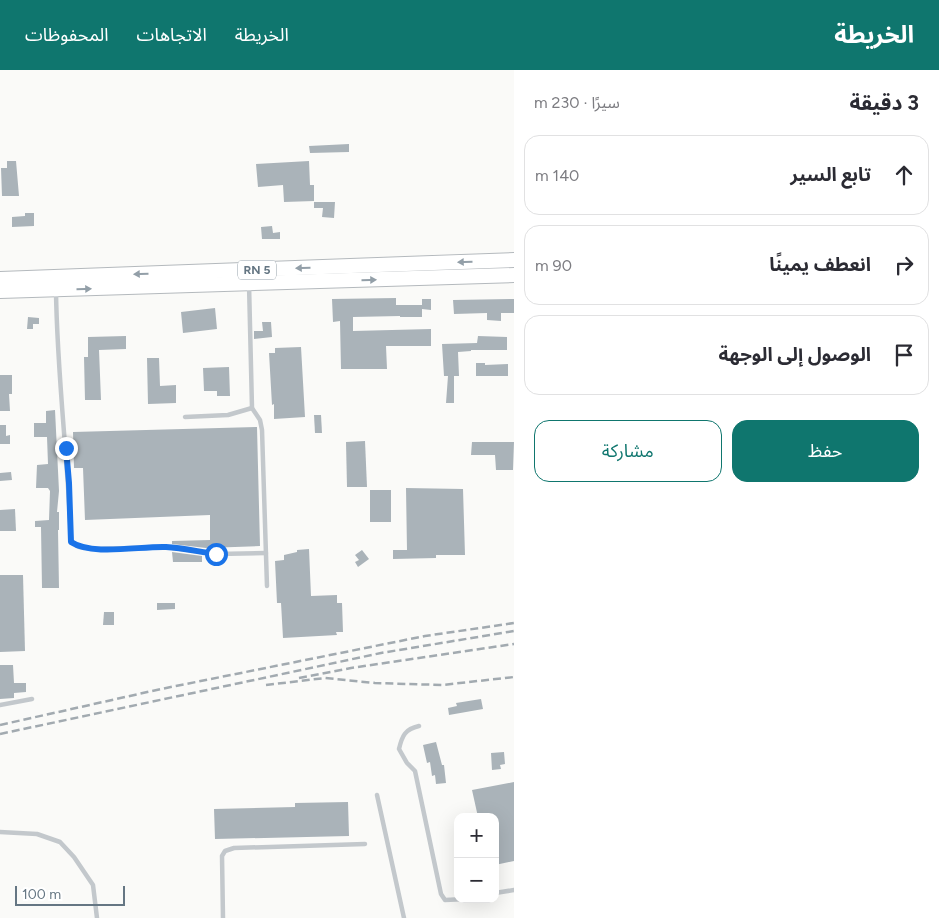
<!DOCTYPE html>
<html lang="ar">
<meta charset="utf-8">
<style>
body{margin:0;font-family:Figtree,"Noto Sans Arabic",sans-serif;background:#f2f2f3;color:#2b2b33;direction:rtl}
.controls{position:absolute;right:15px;bottom:15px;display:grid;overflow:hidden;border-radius:10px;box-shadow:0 5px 20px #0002}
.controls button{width:45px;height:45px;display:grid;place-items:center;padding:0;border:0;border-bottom:1px solid #e1e1e2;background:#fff;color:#2b2b33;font:25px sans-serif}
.scale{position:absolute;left:15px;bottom:12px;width:110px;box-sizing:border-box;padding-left:5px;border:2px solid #657683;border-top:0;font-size:14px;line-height:18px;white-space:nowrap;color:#657683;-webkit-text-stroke:4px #fff;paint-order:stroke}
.stop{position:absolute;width:15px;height:15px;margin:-11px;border:4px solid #1a73e8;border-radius:50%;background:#fff}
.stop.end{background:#1a73e8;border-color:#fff;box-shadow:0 1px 5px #0008}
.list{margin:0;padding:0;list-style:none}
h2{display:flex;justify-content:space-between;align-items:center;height:65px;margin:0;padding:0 20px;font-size:21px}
h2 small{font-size:16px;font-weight:400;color:#7c7c81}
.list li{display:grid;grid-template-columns:32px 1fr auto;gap:15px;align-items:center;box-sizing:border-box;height:80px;margin:0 10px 10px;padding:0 10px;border:1px solid #e1e1e2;border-radius:15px}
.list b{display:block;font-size:19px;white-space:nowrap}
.list em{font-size:16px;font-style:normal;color:#7c7c81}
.actions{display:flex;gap:10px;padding:15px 20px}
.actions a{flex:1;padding:11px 0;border:1px solid #0f766e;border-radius:15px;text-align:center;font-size:18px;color:#0f766e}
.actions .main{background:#0f766e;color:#fff}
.icon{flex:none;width:28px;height:28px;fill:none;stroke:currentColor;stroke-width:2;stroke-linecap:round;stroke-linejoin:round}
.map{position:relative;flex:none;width:514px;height:848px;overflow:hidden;direction:ltr}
header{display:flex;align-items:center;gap:30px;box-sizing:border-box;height:70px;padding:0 25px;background:#0f766e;color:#fff}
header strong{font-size:24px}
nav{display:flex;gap:28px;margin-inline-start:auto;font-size:18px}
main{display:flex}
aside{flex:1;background:#fff}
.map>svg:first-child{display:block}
.building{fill:#aab3b9}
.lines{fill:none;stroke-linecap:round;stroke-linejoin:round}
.trunk-casing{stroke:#b4b9bd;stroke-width:16}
.service{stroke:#c3c8cc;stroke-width:4.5}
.trunk{stroke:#fff;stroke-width:14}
.rail{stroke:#a2aab0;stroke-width:2.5;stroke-dasharray:8 4;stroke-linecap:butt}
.oneway{fill:#939fa8}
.route{stroke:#1a73e8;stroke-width:6}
.labels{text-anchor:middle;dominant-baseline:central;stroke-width:5;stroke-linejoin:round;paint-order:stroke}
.shield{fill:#fff;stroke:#939fa8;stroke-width:1}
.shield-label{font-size:12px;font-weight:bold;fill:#657683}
</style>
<header>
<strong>الخريطة</strong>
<nav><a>الخريطة</a><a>الاتجاهات</a><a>المحفوظات</a></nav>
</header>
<main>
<aside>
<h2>3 دقيقة<small>سيرًا · 230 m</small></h2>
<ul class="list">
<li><svg class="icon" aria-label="ahead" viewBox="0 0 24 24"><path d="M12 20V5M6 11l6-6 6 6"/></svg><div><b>تابع السير</b></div><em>140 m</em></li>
<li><svg class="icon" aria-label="right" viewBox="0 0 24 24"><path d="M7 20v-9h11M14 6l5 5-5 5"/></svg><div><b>انعطف يمينًا</b></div><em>90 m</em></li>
<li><svg class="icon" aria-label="arrive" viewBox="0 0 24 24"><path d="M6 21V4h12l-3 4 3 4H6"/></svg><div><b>الوصول إلى الوجهة</b></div></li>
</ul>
<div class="actions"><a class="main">حفظ</a><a>مشاركة</a></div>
</aside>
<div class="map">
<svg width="514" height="848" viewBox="0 0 514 848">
<rect width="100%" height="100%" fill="#fafaf8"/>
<g class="building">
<polygon points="349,74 349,82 310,83 309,76"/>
<polygon points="7,91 16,91 19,126 2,126 1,98 7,98"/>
<polygon points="309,91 310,115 314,115 314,131 284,132 283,115 258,117 256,94"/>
<polygon points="314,132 335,132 334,148 322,147 323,138 314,138"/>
<polygon points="25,143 34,143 34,156 12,157 12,147 25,146"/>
<polygon points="272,156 273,163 280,162 280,169 262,169 261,157"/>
<polygon points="396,228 396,235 422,235 422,229 431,229 431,240 422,239 422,247 400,247 400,246 353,247 353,261 431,259 431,276 386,276 387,299 341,299 340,251 333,252 332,229"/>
<polygon points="514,229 514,243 501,243 501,251 487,250 487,243 454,244 453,230"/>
<polygon points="215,238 217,259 183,263 181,242"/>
<polygon points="28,247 39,248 39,254 33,254 33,259 27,259"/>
<polygon points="262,252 271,252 272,267 254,269 254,261 263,261"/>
<polygon points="126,266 126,279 99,280 101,330 85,330 84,287 88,287 88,267"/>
<polygon points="478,266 507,267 507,280 471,280 471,281 458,282 459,306 454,306 454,333 446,333 448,306 444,306 442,274 477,273"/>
<polygon points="301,277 305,347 274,349 274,334 272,335 269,283 275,283 275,278"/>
<polygon points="147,288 159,288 160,316 176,315 176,333 148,334"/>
<polygon points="476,293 485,293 485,295 508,294 508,306 476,306"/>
<polygon points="229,297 230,326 217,326 217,321 204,321 203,298"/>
<polygon points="0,305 12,305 12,324 9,324 10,341 0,341"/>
<polygon points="55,340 59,421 57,442 59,442 59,460 58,460 59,518 42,518 41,457 35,457 35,451 49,450 50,421 48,418 36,418 37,395 48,394 47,367 34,367 34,353 46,353 46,341"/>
<polygon points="314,345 321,345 322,363 315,363"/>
<polygon points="0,355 6,355 6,366 10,365 10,374 0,374"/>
<polygon points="257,357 260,476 206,478 172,474 172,471 210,470 210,445 85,450 83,398 74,398 73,362"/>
<polygon points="365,371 367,417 347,417 346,372"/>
<polygon points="472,372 514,372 513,400 496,400 495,385 471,385"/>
<polygon points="11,402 12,410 0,411 0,403"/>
<polygon points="406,418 463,419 465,485 436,485 436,488 393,489 393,480 407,480"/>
<rect x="370" y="420" width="21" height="32"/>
<polygon points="15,439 16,461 0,461 0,440"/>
<polygon points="309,479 311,526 337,525 337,533 342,533 343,562 336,562 337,565 283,568 281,533 277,533 275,491 284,490 284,485 297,482 297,480"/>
<polygon points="362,480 369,489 358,497 355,492 359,490 355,485"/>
<polygon points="172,482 202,486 202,492 173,492"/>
<polygon points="0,505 23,505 25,581 0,582"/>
<polygon points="157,533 175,533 175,539 157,540"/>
<polygon points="104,542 114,542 114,555 103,555"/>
<polygon points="0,595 13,595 14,613 26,613 26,622 14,623 14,628 0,629"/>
<polygon points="481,629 483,639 449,645 448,638 457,636 456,633"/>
<polygon points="436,672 442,695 444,695 446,713 436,714 435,705 432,706 430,692 427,693 423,675"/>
<polygon points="504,682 505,694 500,695 501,699 492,700 491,683"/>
<polygon points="514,712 514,791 495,795 495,747 478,747 472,720"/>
<polygon points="348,732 349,766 215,769 214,739 295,737 295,733"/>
</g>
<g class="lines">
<defs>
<g id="trunk">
<polyline points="0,209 514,190"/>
<polyline points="0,221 514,205"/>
</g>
</defs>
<use href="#trunk" class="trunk-casing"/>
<g class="service">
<polyline points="249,214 252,338 260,350 262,360 267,516"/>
<path d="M56 221C57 305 68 388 71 471L79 477 97 479 166 477 217 484 266 483"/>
<polyline points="185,347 228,345 252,338"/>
<polyline points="0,635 32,629"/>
<path d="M419 656C405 659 402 666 399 679L407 693 415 701 441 824 445 830 466 829"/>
<polyline points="377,725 404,848"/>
<polyline points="0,762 37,764 60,772 74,787 93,815 97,848"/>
<polyline points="495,823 514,820"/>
<polyline points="223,848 222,786 225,781 234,778 365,774"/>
</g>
<use href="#trunk" class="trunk"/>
<g class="rail">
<polyline points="299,608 351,598 514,574"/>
<polyline points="266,615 325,608 375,613 442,615 514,607"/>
<polyline points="0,655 161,619 425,566 514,553"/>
<polyline points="0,664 381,583 514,561"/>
</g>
</g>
<defs><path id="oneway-solid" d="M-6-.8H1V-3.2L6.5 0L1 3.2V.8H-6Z" transform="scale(1.25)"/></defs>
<g class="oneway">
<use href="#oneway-solid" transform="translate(465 192) rotate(178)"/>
<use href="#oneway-solid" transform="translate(303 198) rotate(178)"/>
<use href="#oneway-solid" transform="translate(141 204) rotate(178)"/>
<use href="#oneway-solid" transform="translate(369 210) rotate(-1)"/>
<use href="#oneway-solid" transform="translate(84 219) rotate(-2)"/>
</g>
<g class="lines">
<path class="route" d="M66 378 69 413 71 472C92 486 140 476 166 477 183 478 200 482 216 484"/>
</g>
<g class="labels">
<rect class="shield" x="238" y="190.5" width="38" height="19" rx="4"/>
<g class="shield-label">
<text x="257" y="200">RN 5</text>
</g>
</g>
</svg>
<div class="controls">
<button>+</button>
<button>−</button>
</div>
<div class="scale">100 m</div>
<div class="stop" style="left:216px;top:484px"></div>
<div class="stop end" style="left:66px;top:378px"></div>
</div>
</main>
